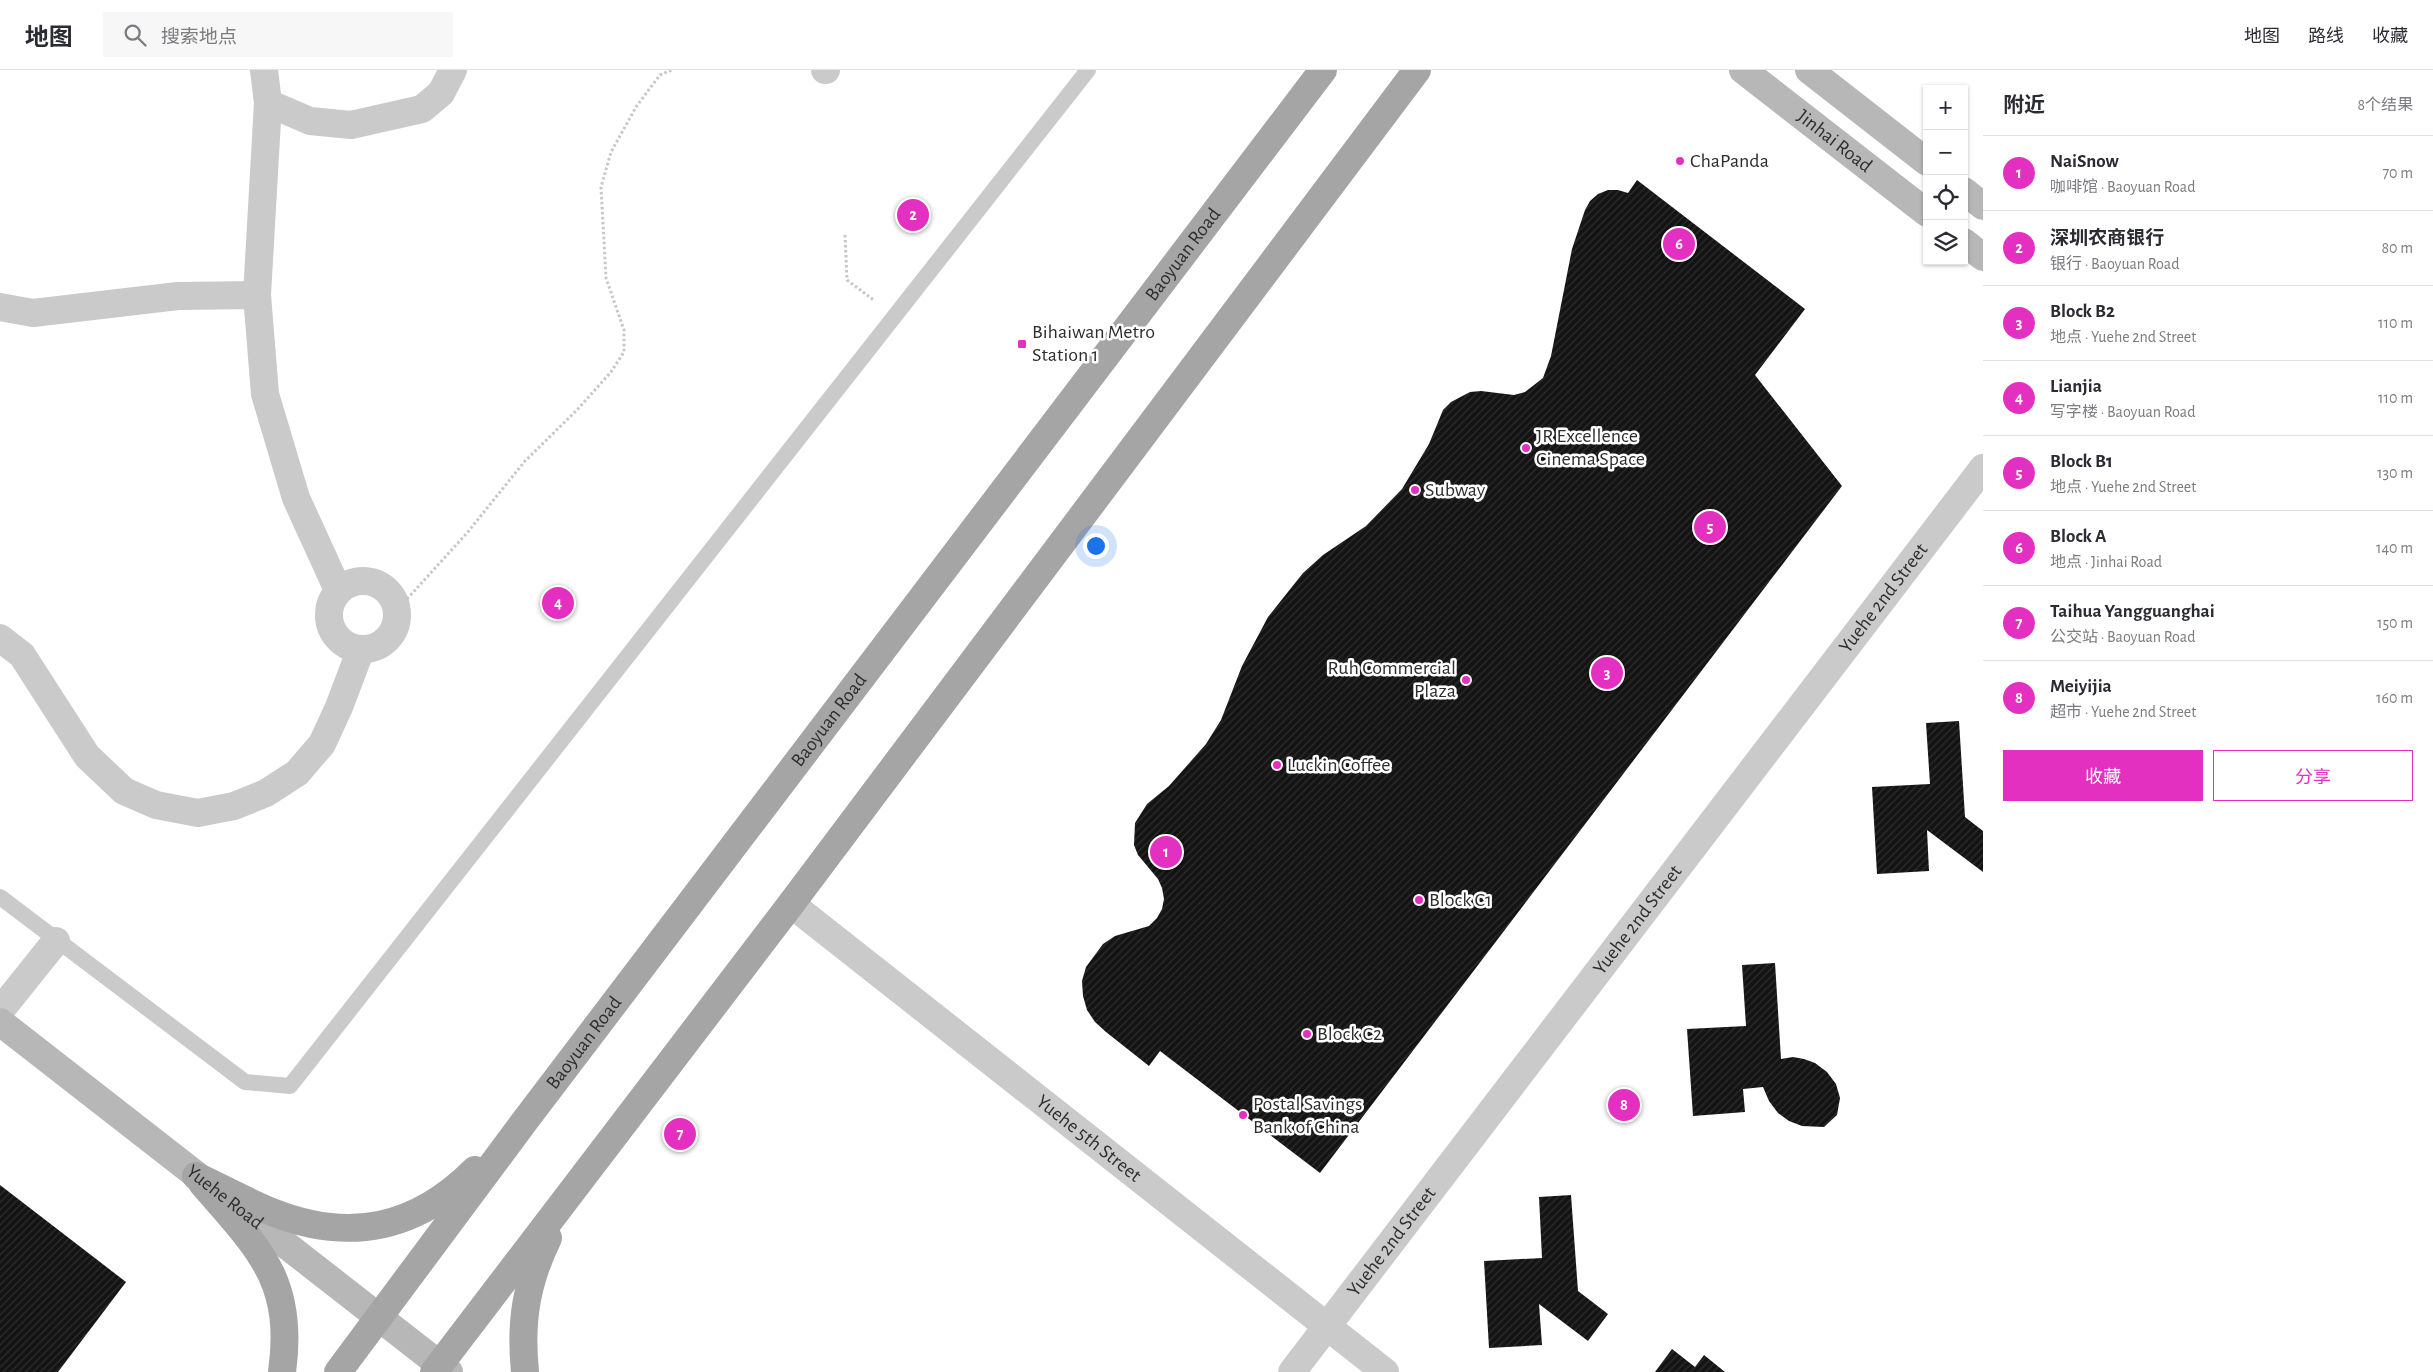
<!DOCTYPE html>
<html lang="zh">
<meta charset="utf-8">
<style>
body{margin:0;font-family:"Alegreya Sans","Noto Sans SC",sans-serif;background:#f7f7f7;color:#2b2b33}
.controls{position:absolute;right:15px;top:15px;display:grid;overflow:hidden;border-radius:0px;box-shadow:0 1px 4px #0004}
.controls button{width:45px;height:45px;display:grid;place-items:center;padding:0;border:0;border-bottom:1px solid #e1e1e2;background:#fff;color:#2b2b33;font:25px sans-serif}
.you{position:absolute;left:1095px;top:475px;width:18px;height:18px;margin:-12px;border:4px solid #fff;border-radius:50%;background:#1a73e8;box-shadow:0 0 0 8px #1a73e833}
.badge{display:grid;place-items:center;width:32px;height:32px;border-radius:50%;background:#e330c1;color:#fff;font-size:16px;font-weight:700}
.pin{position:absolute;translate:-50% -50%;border:2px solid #fff;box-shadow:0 1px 5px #0006}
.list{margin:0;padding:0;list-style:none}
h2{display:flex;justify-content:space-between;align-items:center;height:65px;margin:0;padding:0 20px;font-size:21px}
h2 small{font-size:16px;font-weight:400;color:#7c7c81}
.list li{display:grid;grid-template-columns:32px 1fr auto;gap:15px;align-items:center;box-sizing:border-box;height:75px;padding:0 20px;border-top:1px solid #e1e1e2}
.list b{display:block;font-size:19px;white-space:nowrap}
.list p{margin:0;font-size:16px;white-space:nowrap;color:#7c7c81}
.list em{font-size:16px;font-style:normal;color:#7c7c81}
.actions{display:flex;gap:10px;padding:15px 20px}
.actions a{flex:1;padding:11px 0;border:1px solid #e330c1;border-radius:0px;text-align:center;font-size:18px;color:#e330c1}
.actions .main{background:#e330c1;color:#fff}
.icon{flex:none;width:28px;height:28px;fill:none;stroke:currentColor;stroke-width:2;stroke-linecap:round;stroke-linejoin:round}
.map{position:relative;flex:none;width:1983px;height:1302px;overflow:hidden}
header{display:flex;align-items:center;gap:30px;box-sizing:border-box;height:70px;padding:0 25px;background:#fff;border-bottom:1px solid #e1e1e2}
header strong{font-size:24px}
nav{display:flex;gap:28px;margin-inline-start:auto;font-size:18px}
.search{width:350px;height:45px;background:#f7f7f7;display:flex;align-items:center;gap:12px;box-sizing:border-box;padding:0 18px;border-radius:0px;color:#7c7c81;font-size:19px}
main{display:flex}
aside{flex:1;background:#fff}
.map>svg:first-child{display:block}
.building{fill:url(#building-hatch)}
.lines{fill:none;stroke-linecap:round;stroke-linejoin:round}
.path{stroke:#c7c7c7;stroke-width:3;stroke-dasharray:2.5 2.5;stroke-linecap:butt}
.lane{stroke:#cacaca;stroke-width:16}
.street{stroke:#cacaca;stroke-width:28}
.secondary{stroke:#b7b7b7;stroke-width:28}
.primary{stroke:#a5a5a5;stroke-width:28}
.poi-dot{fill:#e330c1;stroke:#fff;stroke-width:2}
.labels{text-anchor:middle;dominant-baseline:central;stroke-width:5;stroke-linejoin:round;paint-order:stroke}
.street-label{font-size:20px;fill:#2d2d2d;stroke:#fff}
.poi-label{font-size:20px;fill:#2d2d2d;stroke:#fff;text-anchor:start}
</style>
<header>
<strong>地图</strong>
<div class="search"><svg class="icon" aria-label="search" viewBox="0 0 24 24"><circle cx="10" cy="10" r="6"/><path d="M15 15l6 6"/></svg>搜索地点</div>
<nav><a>地图</a><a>路线</a><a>收藏</a></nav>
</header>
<main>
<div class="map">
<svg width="1983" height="1302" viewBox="0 0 1983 1302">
<defs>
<pattern id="building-hatch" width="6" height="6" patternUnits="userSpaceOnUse" patternTransform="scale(1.25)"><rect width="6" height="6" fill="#141414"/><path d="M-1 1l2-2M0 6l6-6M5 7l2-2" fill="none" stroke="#2e2e2e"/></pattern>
</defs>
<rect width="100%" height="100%" fill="#fff"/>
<g class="building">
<polygon points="1637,110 1805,239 1755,305 1842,416 1320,1103 1160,981 1149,996 1106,962 1095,952 1087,940 1083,926 1082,911 1086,897 1103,874 1115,866 1149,856 1157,848 1162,839 1164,829 1162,818 1158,809 1138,785 1134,775 1135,753 1147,734 1169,716 1206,674 1221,650 1242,596 1268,547 1303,503 1323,485 1366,456 1402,419 1429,374 1443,340 1451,332 1470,322 1481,321 1514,325 1525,322 1543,308 1551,286 1572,179 1585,140 1590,131 1598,124 1608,120 1618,120 1628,123"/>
<polygon points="1959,651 1965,747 1983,761 1983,802 1927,760 1929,801 1877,804 1872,717 1930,714 1926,653"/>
<polygon points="1775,893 1781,989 1793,987 1804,989 1815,993 1827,1002 1836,1014 1840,1028 1837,1045 1824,1057 1802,1056 1789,1051 1778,1043 1769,1031 1763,1017 1743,1019 1745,1042 1693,1046 1687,959 1746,956 1742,895"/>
<polygon points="0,1115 126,1212 58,1302 0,1302"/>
<polygon points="1571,1125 1578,1221 1608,1244 1588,1271 1539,1234 1542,1275 1489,1278 1484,1191 1542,1188 1539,1127"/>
<polygon points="1672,1279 1695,1297 1704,1285 1725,1302 1655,1302"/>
</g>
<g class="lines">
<g class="path">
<polyline points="845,165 847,210 875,231"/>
<polyline points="397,540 467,463 525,391 577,340 611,302 624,282 624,260 606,208 601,117 611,82 636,37 660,5 672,0"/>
</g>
<polyline class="lane" points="0,827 245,1012 290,1016 1088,0"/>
<g class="street">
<polyline points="264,0 268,33 257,225 265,324 296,428 338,520"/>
<polyline points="825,0 826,0"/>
<polyline points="268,33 310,51 351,55 422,39 441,23 453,0"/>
<polyline points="0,237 33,243 178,226 257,225"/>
<circle cx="363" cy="545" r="34"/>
<polyline points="0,568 22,585 87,686 124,721 156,735 198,743 234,736 266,723 297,703 322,674 339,637 361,579"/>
<path id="s1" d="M791 834 1385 1302"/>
<polyline points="0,941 56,871"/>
<path id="s2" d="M1292 1302 1983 398"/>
</g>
<g class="secondary">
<path id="s3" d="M1743 0 1927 143"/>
<polyline points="1809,0 1927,92"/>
<polyline points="1964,121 1983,136"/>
<polyline points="1964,172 1983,187"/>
<path id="s4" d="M0 952 449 1302"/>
</g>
<g class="primary">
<path d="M196 1106C222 1118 247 1132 272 1142 350 1173 416 1159 475 1100"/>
<path d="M202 1113C258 1178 295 1210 282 1302"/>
<path id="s5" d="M338 1302 527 1048 1323 0"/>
<polyline points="434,1302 791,834 1417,0"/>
<path d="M525 1302C520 1252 526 1213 548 1168"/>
</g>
</g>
<g class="poi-dot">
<circle cx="1680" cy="91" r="5"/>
<rect x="1017" y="269" width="10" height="10" rx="2.5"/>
<circle cx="1526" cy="378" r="5"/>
<circle cx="1415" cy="420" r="5"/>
<circle cx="1466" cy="610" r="5"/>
<circle cx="1277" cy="695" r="5"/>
<circle cx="1419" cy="830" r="5"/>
<circle cx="1307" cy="964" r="5"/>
<circle cx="1243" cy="1045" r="5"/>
</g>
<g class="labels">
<g class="street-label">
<text stroke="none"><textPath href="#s3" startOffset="116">Jinhai Road</textPath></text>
<text stroke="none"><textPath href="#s5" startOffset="1401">Baoyuan Road</textPath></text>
<text stroke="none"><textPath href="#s2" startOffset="974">Yuehe 2nd Street</textPath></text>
<text stroke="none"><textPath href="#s5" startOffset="816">Baoyuan Road</textPath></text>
<text stroke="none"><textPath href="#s2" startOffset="569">Yuehe 2nd Street</textPath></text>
<text stroke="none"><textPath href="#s5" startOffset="411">Baoyuan Road</textPath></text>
<text stroke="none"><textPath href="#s1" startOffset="379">Yuehe 5th Street</textPath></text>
<text stroke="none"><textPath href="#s4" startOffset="285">Yuehe Road</textPath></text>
<text stroke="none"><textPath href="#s2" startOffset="164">Yuehe 2nd Street</textPath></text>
</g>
<g class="poi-label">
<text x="1690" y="91">ChaPanda</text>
<text x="1032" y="262">Bihaiwan Metro<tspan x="1032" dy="23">Station 1</tspan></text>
<text x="1536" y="366">JR Excellence<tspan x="1536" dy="23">Cinema Space</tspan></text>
<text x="1425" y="420">Subway</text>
<text x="1456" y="598" text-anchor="end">Ruh Commercial<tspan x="1456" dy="23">Plaza</tspan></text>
<text x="1287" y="695">Luckin Coffee</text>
<text x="1429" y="830">Block C1</text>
<text x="1317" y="964">Block C2</text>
<text x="1253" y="1034">Postal Savings<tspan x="1253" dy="23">Bank of China</tspan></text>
</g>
</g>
</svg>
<div class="controls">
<button>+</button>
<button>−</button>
<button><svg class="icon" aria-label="locate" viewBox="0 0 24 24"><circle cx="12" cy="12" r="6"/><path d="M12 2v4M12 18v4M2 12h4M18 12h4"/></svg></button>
<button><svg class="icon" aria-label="layers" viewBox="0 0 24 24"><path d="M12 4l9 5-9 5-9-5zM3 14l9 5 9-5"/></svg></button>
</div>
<div class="you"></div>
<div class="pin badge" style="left:1166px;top:782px">1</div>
<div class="pin badge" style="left:913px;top:145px">2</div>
<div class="pin badge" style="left:1607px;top:603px">3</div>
<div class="pin badge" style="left:558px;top:533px">4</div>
<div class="pin badge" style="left:1710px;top:457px">5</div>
<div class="pin badge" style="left:1679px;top:174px">6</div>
<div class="pin badge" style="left:680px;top:1064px">7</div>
<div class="pin badge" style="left:1624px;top:1035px">8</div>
</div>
<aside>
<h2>附近<small>8个结果</small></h2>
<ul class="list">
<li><span class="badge">1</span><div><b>NaiSnow</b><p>咖啡馆 · Baoyuan Road</p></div><em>70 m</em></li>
<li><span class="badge">2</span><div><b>深圳农商银行</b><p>银行 · Baoyuan Road</p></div><em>80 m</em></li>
<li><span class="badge">3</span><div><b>Block B2</b><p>地点 · Yuehe 2nd Street</p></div><em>110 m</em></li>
<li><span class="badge">4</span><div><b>Lianjia</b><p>写字楼 · Baoyuan Road</p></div><em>110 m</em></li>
<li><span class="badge">5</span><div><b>Block B1</b><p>地点 · Yuehe 2nd Street</p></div><em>130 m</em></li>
<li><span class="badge">6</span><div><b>Block A</b><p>地点 · Jinhai Road</p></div><em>140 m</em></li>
<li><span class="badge">7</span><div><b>Taihua Yangguanghai</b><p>公交站 · Baoyuan Road</p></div><em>150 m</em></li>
<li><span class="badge">8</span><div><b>Meiyijia</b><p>超市 · Yuehe 2nd Street</p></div><em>160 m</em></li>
</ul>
<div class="actions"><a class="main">收藏</a><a>分享</a></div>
</aside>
</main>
